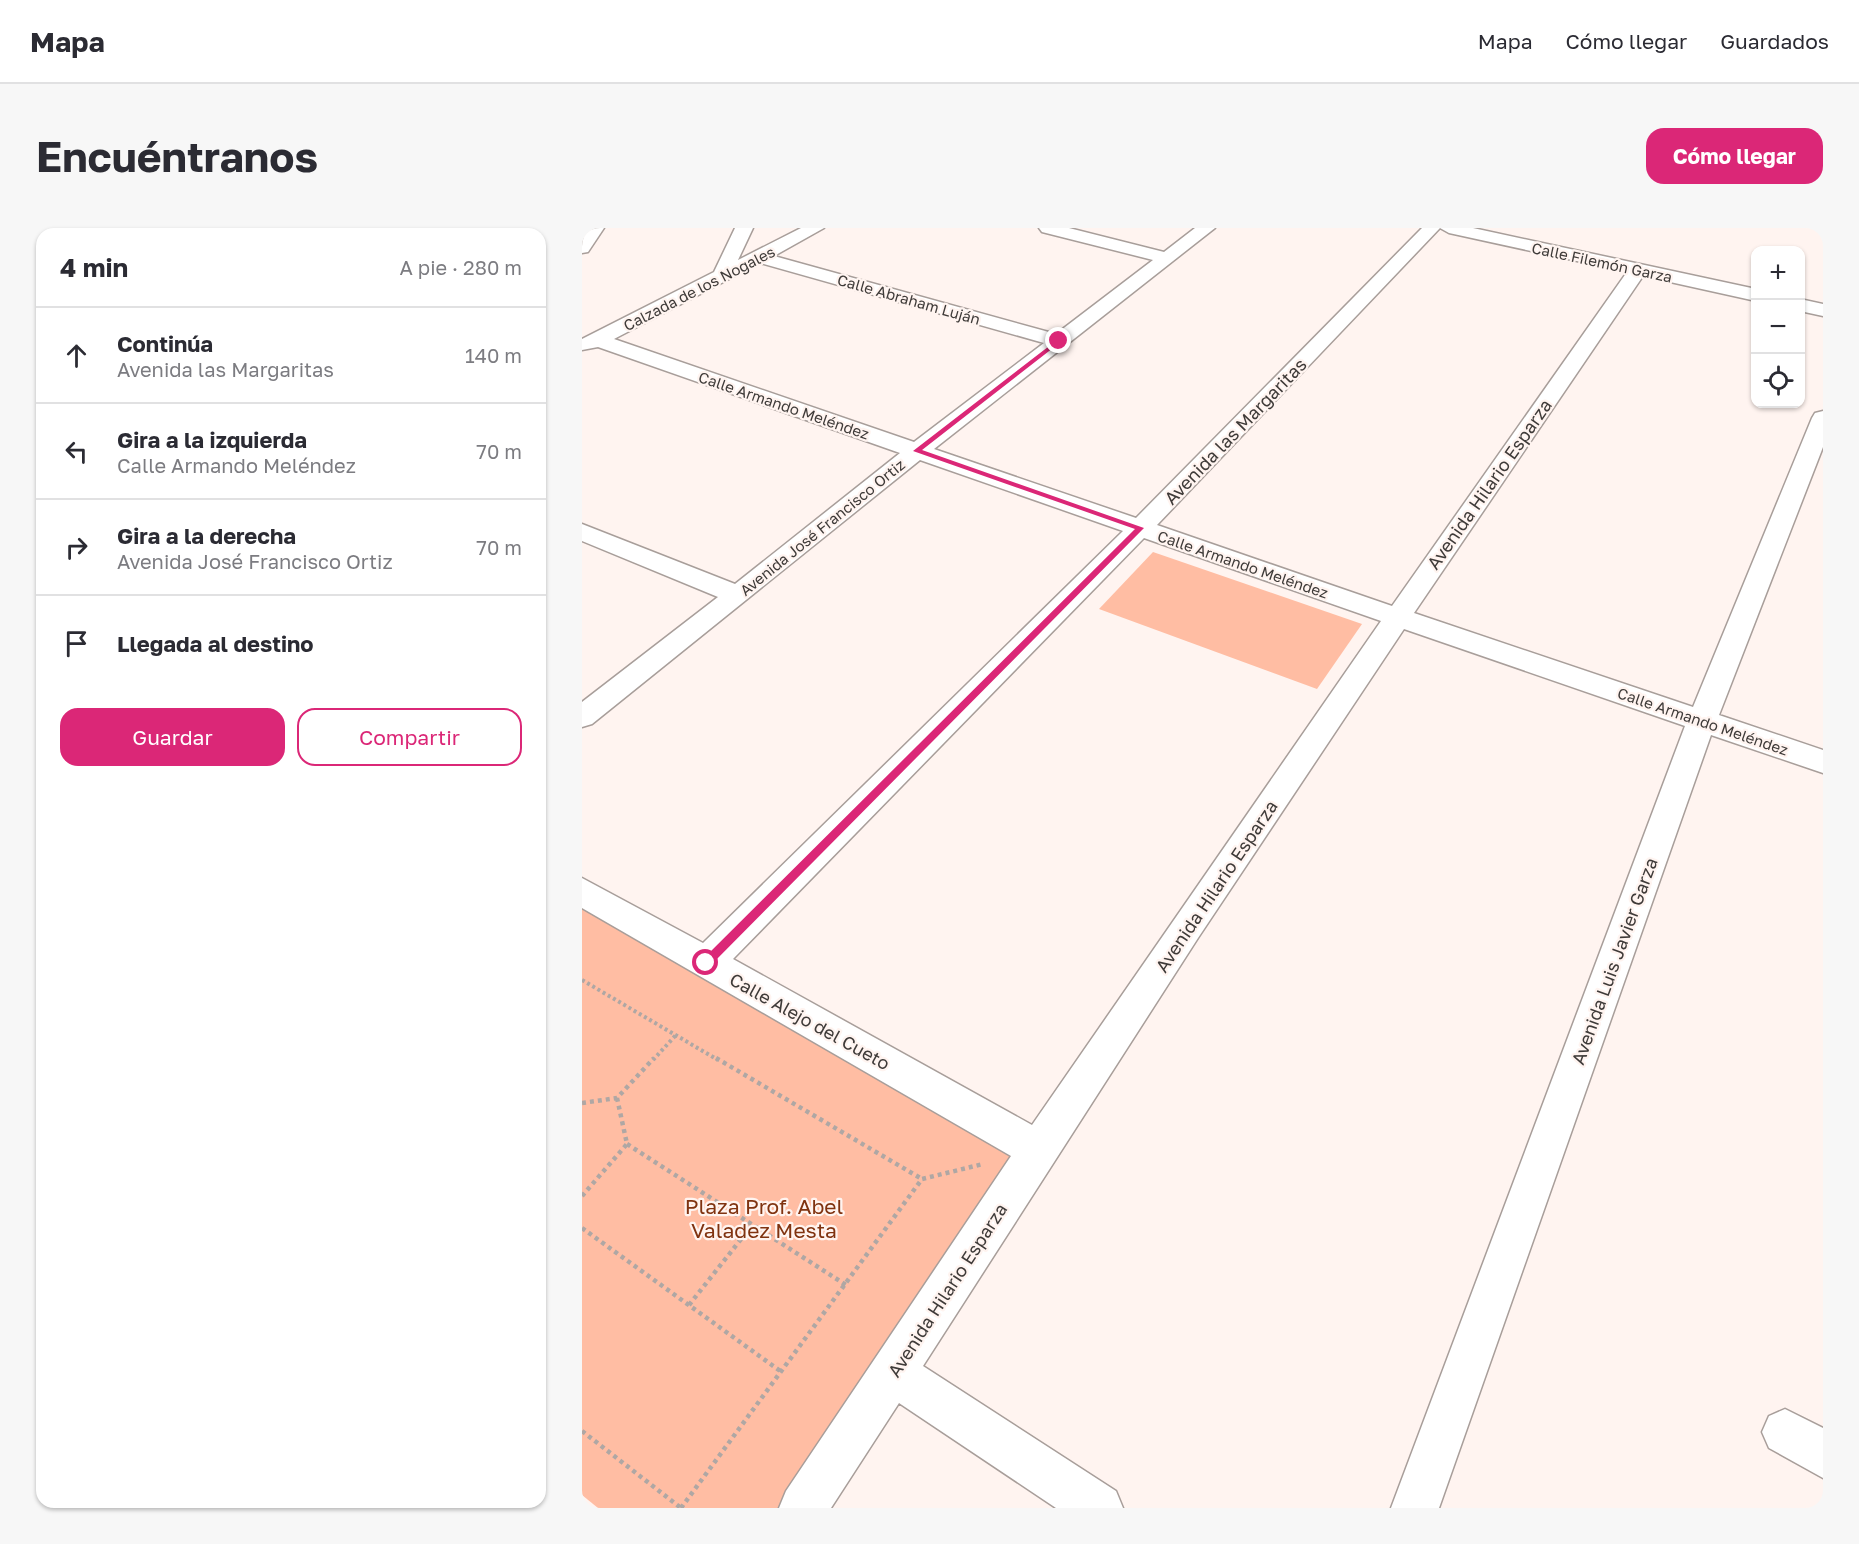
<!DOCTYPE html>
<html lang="es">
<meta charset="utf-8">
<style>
body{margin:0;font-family:"Golos Text",sans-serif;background:#f7f7f7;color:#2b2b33}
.controls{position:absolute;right:18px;top:18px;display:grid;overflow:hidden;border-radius:12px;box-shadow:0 2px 4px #0004}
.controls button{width:54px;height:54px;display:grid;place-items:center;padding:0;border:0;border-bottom:2px solid #e1e1e2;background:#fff;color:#2b2b33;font:30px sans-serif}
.stop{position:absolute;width:18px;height:18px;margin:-14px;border:4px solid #db2777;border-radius:50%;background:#fff}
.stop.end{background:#db2777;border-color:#fff;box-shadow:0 2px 6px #0008}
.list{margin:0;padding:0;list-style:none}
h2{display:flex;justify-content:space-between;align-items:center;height:78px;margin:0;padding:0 24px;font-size:26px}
h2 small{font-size:20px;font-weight:400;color:#7c7c81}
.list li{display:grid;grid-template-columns:39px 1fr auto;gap:18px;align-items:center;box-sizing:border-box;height:96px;padding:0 24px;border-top:2px solid #e1e1e2}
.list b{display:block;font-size:22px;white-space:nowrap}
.list p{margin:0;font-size:20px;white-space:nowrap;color:#7c7c81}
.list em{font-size:20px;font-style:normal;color:#7c7c81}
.actions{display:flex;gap:12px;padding:18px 24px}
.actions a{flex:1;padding:14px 0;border:2px solid #db2777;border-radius:18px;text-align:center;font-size:21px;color:#db2777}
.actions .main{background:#db2777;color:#fff}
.icon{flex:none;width:33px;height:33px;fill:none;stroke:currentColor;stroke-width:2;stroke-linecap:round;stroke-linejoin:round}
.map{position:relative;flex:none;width:1241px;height:1280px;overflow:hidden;border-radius:18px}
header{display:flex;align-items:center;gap:36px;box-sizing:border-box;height:84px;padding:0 30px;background:#fff;border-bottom:2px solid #e1e1e2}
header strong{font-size:28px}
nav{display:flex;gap:33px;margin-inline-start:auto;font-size:21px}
.intro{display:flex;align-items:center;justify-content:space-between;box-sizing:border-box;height:144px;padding:0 36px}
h1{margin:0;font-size:42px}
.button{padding:15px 27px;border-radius:18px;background:#db2777;color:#fff;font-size:21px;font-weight:700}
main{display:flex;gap:36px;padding:0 36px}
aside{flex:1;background:#fff;border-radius:18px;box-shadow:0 2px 4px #0004}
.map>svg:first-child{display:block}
.green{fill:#ffbda3}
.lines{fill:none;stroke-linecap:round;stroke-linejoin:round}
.minor-casing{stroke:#a89e9a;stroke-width:3}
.major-casing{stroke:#a89e9a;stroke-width:3}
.path-far1{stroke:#afa7a4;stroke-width:4;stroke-dasharray:3 3;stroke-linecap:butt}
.path{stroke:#afa7a4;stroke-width:4.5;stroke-dasharray:4 4;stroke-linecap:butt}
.minor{fill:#fff;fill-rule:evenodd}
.major{fill:#fff;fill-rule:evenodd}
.route{fill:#db2777}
.labels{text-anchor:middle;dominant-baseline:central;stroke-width:4.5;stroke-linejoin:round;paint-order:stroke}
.far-street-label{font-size:15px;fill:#3f3b39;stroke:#fff4f0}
.street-label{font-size:18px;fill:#3f3b39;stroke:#fff4f0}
.near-park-label{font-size:21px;fill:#803310;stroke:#fff4f0}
</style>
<header>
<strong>Mapa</strong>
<nav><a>Mapa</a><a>Cómo llegar</a><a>Guardados</a></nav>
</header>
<div class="intro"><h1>Encuéntranos</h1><a class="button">Cómo llegar</a></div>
<main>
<aside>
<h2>4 min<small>A pie · 280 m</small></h2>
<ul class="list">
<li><svg class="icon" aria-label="ahead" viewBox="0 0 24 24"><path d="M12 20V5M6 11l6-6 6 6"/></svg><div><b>Continúa</b><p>Avenida las Margaritas</p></div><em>140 m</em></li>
<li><svg class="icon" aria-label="left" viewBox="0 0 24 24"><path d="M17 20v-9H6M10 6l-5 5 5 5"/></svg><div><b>Gira a la izquierda</b><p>Calle Armando Meléndez</p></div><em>70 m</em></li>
<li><svg class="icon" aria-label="right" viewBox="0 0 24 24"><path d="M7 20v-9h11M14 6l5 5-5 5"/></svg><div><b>Gira a la derecha</b><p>Avenida José Francisco Ortiz</p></div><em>70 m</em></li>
<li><svg class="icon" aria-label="arrive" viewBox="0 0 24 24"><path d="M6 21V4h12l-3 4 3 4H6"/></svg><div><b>Llegada al destino</b></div></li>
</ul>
<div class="actions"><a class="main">Guardar</a><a>Compartir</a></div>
</aside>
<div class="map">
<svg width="1241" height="1280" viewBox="0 0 1241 1280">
<rect width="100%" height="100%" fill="#fff4f0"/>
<g class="green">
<polygon points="571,324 780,396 735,461 517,381"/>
<polygon points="0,677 441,928 209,1280 16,1280 0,1267"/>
</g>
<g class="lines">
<defs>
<g id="minor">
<path d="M153 0H171L156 32 219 0H242L192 28 474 106 571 32 460 4 457 0H487L582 24 613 0H633L352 221 554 290 840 0H891L1174 61V73L1061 48 832 385 1111 479 1230 190 1233 185 1241 183V219L1137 487 1241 522V545L1129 507 857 1280H809L1103 498 822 401 616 710 341 1138 534 1263 541 1280H474L317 1175 249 1280H197L204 1263 429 928 0 680V650L121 715 541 303 338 232 10 496 0 499V474L136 369 0 313V296L153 356 318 225 16 119 0 122V111L132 44ZM858 0 867 5 1045 44 810 378 575 297ZM178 35 462 115 332 214 32 111ZM562 310 799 393 450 897 151 731Z"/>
<polygon points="1218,71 1241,76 1241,88 1218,83"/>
<polygon points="1203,1181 1241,1200 1241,1250 1187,1220 1180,1204 1187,1188"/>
</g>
<polygon id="major" points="4,0 22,0 6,24 0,25 0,6"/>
</defs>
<use href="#minor" class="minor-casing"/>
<use href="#major" class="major-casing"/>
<g class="path-far1">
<polyline points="0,752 136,832"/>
<polyline points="71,832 94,807"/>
</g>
<g class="path">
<polyline points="134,830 340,951"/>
<polyline points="0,875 35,870 72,830"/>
<polyline points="45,916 264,1057"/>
<polyline points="0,968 45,916 35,870"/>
<polyline points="0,1000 201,1145"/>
<polyline points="107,1077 171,996"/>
<polyline points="0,1203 99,1280"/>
<polyline points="99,1280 340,951 401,936"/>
</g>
<use href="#minor" class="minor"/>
<use href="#major" class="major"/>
</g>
<polygon class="route" points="475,112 480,113 340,222 562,300 128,738 120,738 120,732 553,301 331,223"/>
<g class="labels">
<g class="far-street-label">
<text transform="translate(1020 34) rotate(12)">Calle Filemón Garza</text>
<text transform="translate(117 60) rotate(-27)">Calzada de los Nogales</text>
<text transform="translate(327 71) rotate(16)">Calle Abraham Luján</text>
<text transform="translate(202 177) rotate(19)">Calle Armando Meléndez</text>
<text transform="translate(240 299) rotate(-39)">Avenida José Francisco Ortiz</text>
<text transform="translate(661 336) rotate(19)">Calle Armando Meléndez</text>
<text transform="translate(1121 493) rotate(19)">Calle Armando Meléndez</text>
</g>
<g class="street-label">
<text transform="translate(653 203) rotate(-46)">Avenida las Margaritas</text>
<text transform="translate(907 256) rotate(-55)">Avenida Hilario Esparza</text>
<text transform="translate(634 658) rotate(-56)">Avenida Hilario Esparza</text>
<text transform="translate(1032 733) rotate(-70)">Avenida Luis Javier Garza</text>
<text transform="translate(228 793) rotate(29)">Calle Alejo del Cueto</text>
<text transform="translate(365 1062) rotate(-57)">Avenida Hilario Esparza</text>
</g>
<g class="near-park-label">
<text x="182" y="978">Plaza Prof. Abel<tspan x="182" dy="24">Valadez Mesta</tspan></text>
</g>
</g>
</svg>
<div class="controls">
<button>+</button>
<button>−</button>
<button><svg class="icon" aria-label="locate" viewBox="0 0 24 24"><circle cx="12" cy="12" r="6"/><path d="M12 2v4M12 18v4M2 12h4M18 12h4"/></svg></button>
</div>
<div class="stop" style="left:124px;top:735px"></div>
<div class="stop end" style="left:477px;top:113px"></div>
</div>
</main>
